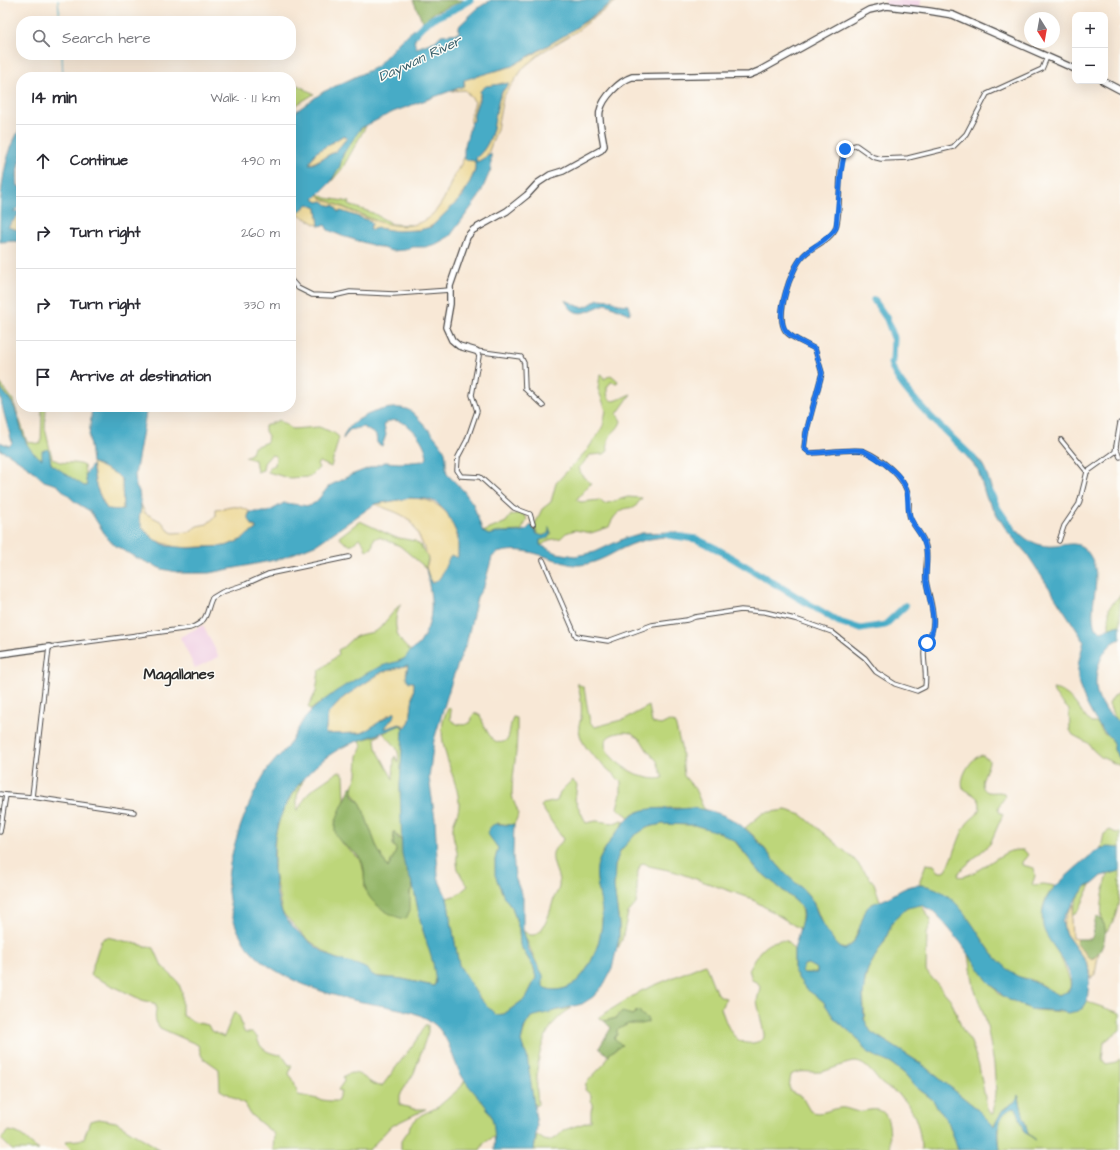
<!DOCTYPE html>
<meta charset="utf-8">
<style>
body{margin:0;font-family:"Architects Daughter",sans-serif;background:#f7f7f7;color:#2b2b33}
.controls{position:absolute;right:12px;top:12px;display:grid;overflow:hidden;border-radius:8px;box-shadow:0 4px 16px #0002}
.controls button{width:36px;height:36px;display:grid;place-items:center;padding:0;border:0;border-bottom:1px solid #e1e1e2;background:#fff;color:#2b2b33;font:20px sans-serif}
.compass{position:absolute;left:1024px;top:12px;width:36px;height:36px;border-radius:50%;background:#fff;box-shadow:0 4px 16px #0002;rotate:169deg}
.stop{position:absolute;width:12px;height:12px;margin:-9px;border:3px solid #1a73e8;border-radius:50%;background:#fff}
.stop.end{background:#1a73e8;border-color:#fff;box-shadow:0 1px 4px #0008}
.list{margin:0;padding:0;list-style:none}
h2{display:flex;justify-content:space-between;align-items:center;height:52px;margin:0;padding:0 16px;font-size:17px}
h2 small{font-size:13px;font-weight:400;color:#7c7c81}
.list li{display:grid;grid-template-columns:26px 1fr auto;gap:12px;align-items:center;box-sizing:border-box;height:72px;padding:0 16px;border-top:1px solid #e1e1e2}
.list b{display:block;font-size:15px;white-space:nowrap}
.list em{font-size:13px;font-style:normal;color:#7c7c81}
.icon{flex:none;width:22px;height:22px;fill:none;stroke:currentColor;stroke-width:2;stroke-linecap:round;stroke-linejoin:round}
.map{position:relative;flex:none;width:1120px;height:1150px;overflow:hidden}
.search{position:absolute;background:#fff;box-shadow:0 4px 16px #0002;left:16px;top:16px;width:280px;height:44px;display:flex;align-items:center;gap:10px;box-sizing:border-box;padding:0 14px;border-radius:16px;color:#7c7c81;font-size:15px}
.panel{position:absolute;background:#fff;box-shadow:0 4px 16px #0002;left:16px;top:72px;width:280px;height:340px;border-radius:16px}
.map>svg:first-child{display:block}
.built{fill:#f1d0e4}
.green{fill:#bdd67a;stroke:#748052;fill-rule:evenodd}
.forest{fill:#96b76a;stroke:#60714a}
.sand{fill:#eeda9e;stroke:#8c8264}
.water{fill:#46abc6;stroke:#386b78;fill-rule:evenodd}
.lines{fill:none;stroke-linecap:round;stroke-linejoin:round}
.stream{stroke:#46abc6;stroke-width:1}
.river{stroke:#46abc6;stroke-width:7}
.street-casing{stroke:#4a4745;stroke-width:5.5}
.secondary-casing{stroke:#4a4745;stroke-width:8}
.street{stroke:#fff;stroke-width:3.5}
.secondary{stroke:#fff;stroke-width:5.5}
.route{stroke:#1a73e8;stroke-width:5}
.labels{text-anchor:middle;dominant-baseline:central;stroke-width:3;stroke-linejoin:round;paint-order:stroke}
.water-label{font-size:14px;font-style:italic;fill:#365e69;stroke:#fdfcf7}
.quarter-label{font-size:15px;font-weight:bold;fill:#2b2b2b;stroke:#fdfcf7}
</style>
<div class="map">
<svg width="1120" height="1150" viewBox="0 0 1120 1150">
<rect width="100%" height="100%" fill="#fdfcf7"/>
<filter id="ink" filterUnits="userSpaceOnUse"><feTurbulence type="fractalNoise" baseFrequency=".025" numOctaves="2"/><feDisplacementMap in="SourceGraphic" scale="8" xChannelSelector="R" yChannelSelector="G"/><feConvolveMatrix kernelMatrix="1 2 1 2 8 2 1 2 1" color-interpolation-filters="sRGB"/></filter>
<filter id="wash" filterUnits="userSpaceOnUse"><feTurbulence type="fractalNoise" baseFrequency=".012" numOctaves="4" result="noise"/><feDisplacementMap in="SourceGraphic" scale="16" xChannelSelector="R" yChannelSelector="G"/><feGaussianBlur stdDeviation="0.9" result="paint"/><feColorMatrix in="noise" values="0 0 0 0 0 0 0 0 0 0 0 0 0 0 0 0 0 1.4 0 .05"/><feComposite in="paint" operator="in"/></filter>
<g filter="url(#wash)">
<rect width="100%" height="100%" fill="#f8e8d6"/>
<g class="built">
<polygon points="885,0 921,0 920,10 885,6"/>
<polygon points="203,625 219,657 195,668 180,637"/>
</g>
<g class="green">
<polygon points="292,82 314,94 291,108 291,103 294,102"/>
<path d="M366 126 342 169 330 183C341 166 347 135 366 126Z"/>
<polygon points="319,194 326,198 350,202 349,205 373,213 392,224 411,225 393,226 384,224 321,198"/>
<path d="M602 374 604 379 611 375 618 381 617 383 611 382 607 387C606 411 621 397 631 394L617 414 621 421C618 433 605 432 608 451L604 454 590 455 579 468 582 476 591 483 576 500 581 502 600 500 604 504 628 497 642 498 634 508C622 506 613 516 609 527L591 533 575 530 566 533 561 538 549 540 542 545 540 544V539L549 536 552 534 550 531 546 535 539 536 535 529V524L542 509 551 502 556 483 588 449 603 426 606 410 598 389 600 375Z"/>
<path d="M0 383 13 400 27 442 41 444 42 407H46L45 428 52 458C62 466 74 460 84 466L87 486 80 485 53 466 50 461 43 457 42 459C36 456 31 451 27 446 19 434 20 417 13 404 9 397 0 391 0 383Z"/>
<polygon points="279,420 292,429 319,427 334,433 339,437 331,467 320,462 317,464 319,468 310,477 288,478 268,472 269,467 275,465 276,456 271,455 264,463 263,470 257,472 255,460 245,457 251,454 254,447 267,442 268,436 265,431 265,426"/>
<polygon points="519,513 525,515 527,520 521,531 500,532 489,535 483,532 506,522 511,515"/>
<path d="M360 521 394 537 415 541 420 545 428 558 426 568 400 546 379 537 374 539 372 548 366 550 363 542 359 538C357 539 356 542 354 543 349 547 342 541 339 537Z"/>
<polygon points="1120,595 1120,625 1109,629 1109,608"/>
<path d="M401 603C392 620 394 639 411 651L406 658 368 673 336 692 313 708 310 709 308 707 316 692 319 671 339 654 338 650C346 647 349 639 357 636 364 633 372 634 379 629Z"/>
<path d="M577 683 584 688 590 722 595 727 625 719 649 706 652 723 661 725 669 721 675 723 681 747 684 776 695 789 703 807 707 811C688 807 644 805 629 817L617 808 621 793V782C607 766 581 752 579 729 578 724 581 721 581 717 582 706 581 694 577 683ZM624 732 632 733 641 740 647 750 657 761 663 778C636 786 574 737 624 732Z"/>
<path d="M1053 689C1073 692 1077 710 1091 723H1097L1104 734 1111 737 1114 747V750L1120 759V766L1101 757 1093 750 1088 743 1073 735 1070 730 1069 710 1055 695Z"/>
<polygon points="1120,690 1120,723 1114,717 1109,704 1113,697"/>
<path d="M449 707 451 711 450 719C456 725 464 727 471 722L472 716 476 713 480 715C484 725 493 752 508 739 510 731 510 725 513 717L517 718C517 732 517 747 515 761 514 772 512 782 512 793 513 808 523 809 514 824L510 825 497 823 495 844 498 848 495 860 498 883 504 897 512 907 519 929 520 945 534 968 536 978 526 998 504 1014 496 1015 484 1004 468 981 459 965 447 898 457 895 468 886C463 879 457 871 457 862 456 858 458 855 457 852 456 844 452 837 453 828 453 819 460 813 459 802 456 771 430 737 449 707Z"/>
<path d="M400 725 403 727V731L400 786 402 835 401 839 394 832 393 846H395L396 851 388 868 377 848 361 804 352 791 357 774 358 756 362 746 360 740 380 735 375 738 376 748 393 779 394 759 395 756 398 762C401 748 392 743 383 733Z"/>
<path d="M982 755 989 760C990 768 974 786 988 792 993 793 999 791 1004 793L1005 797 998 807 999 812 1003 814 990 844 960 871 958 876C969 881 998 854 1011 851 1015 850 1020 850 1024 850L1028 855 1022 862V865L1034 868 1035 876 1032 885 1044 884 1055 886C1025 919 1057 941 1067 973 1069 979 1071 983 1070 988L1064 994 1059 995C1050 991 1041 984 1032 980 1026 978 1019 978 1014 975 977 948 970 897 920 885V880L926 864 934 865 939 872 946 870C955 856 958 837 966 825 971 817 980 816 980 805 980 796 969 793 963 788 959 778 971 757 982 755Z"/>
<path d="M339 771 344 775 345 801 335 823 341 843 361 860 364 873 365 889 382 908 390 913 410 899 411 887 413 885C416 898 418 911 421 924 425 941 441 970 434 986L403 979 374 976 365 968 332 957 306 938 282 912 274 872 275 837 280 817 286 805 304 778 297 796V811L310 791Z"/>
<path d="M572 780 577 785 575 800 586 823 596 821 614 823 622 820 625 821C616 835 602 848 598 865 594 880 602 898 602 914 603 937 592 971 572 985 564 990 552 992 543 987 542 969 529 950 523 930 540 948 550 913 553 901 554 896 558 892 559 887 561 876 551 865 553 853 555 846 561 845 563 839L541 806 543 804 557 801 560 792Z"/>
<path d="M786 810 802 815 854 859 874 883 880 901 868 907 853 943 845 949C825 944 821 915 812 900 804 888 793 882 784 872 770 857 761 841 745 828L763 813Z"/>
<path d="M662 824 694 825 715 830 732 838 757 869 798 903C804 912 802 919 800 929L750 898 673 871 649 866 644 863 641 864 638 871 636 904 628 913 622 940 618 948C619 940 620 932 619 924 616 894 605 864 629 840 639 830 649 826 662 824Z"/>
<polygon points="1110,830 1116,833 1120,832 1120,848 1101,848 1104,834"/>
<path d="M1120 871C1120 893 1120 919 1104 934 1106 927 1103 925 1102 919 1100 907 1104 885 1109 873Z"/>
<path d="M1091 885 1079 910 1071 916C1074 907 1081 886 1091 885Z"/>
<path d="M913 905H921L931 920 927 934 926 971 951 1000 963 1031 971 1042 979 1066 987 1108 990 1113 993 1114 996 1093 994 1064 986 1020 974 988 969 955 999 994 1026 1007 1035 1010 1064 1012 1083 1008 1087 1002 1120 1013V1030L1104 1042 1102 1059 1106 1064 1116 1062 1120 1059V1150H1000C999 1138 995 1102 1017 1109L1025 1132 1033 1138 1026 1131 1019 1097 1017 1100 1002 1111 994 1126 975 1107 920 1063 871 1032 865 1023 863 991 868 969 885 940 893 921 901 912Z"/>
<path d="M107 937 154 948 162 966 178 982 182 992V1015L194 1022 208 1025 211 1031 224 1037 234 1012C243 1016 240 1026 245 1033H252L257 1037C259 1050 270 1054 282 1055L289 1065H292L289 1074 293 1079 298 1095C311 1097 325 1102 337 1101L341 1092 338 1090 344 1081 343 1077C359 1064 368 1087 382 1086L418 1038 425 1025H428V1032L414 1073 400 1095V1105L414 1109H426L391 1126 369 1150H273L274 1135 273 1133 251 1115 245 1104 220 1090 219 1069 202 1057 198 1045 160 1028C152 1018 157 1014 156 1004L142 1000 90 975 101 940Z"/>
<path d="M780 940 787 941 794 950V971L804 986 823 1001 834 1018 857 1038 868 1053 892 1064 905 1074 916 1087 932 1099 949 1124 958 1150H921C921 1130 915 1108 899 1095 894 1090 886 1088 881 1083 874 1076 867 1063 856 1062 850 1061 830 1070 821 1072 811 1073 800 1069 791 1075L789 1087 791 1092 802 1097 810 1111C823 1116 827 1109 840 1108 845 1107 850 1110 855 1111 866 1113 879 1104 886 1116 892 1126 888 1140 891 1150H534L537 1135 544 1140 549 1141 557 1137 564 1130 591 1121V1111L593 1103 591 1101V1095L585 1090 586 1083 605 1063 610 1053 618 1048 620 1044 614 1038 617 1030 628 1024H633L644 1017 636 1011 632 1015 618 1014 617 1018 604 1021 599 1017 641 991 705 964 716 992 722 997 726 998 721 1008C726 1023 733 1046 753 1043 758 1042 761 1041 764 1038V1034L757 1001 760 987 758 983 752 980 749 969C758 953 762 944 780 940Z"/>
<polygon points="808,964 817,969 817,973 804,973 802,971 804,965"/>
<path d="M572 1008C538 1026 534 1070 538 1104L536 1106 533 1102 526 1054 521 1042 526 1023 531 1017 537 1014Z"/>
<path d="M465 1080C479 1100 495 1109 495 1136L484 1143 480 1150H401V1141L409 1130 410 1125 421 1115 438 1107 461 1087Z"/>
<polygon points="99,1119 116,1122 161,1150 72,1150 66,1144 67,1141 79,1140 84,1138 90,1121"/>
<path d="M9 1131C25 1133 26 1142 39 1150H12L1 1139Z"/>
</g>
<g class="forest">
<polygon points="413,0 465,0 435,12 424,21 422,20"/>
<path d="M353 786V795L361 804 377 848 388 868 396 851 395 846H393L394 831 398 838 401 839 405 867 413 885 410 892V910L406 919C393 918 370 904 366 890 363 880 366 869 361 860 355 849 337 845 335 831 333 819 346 801 350 788Z"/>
<path d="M1097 917 1101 918C1102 922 1105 924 1105 928 1106 938 1102 956 1090 959L1076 943 1078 939H1091C1096 932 1092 924 1097 917Z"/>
<polygon points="639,1010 641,1014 648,1019 648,1022 642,1024 628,1024 617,1030 617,1035 614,1038 622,1045 610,1053 609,1056 599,1048 611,1028 604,1021 617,1018 622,1012 632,1015"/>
</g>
<g class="sand">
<path d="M615 0H618L574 33 542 52 524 67 503 97 497 129 489 151 486 157 477 162 476 158C503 135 488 103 509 84L502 83 482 89 473 114 474 120 471 123V114L475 102 465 90 451 91 465 85 464 80 466 78 507 68 534 54 593 17Z"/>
<polygon points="344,135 347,138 336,151 309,165 315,153"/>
<path d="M464 158 473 160 476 164C473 186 443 228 419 230 411 230 402 231 394 231 386 230 379 226 371 230H369L372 225 370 221 344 212H337L335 206 328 205 323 201 318 202 314 199 319 194 321 198C371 218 426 256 451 182 454 174 461 166 464 158Z"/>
<polygon points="308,204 317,208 319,226 295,212"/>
<polygon points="21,212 21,231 8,228 8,225"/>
<polygon points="92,462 116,474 122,480 123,510 107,510 96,486"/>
<path d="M410 498C444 498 461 523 458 556 456 559 436 583 434 584 430 582 426 572 426 568 426 565 429 563 428 559 425 549 416 527 409 520 400 512 385 509 375 504Z"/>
<path d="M140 502 145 513 162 522 169 531 173 533 189 532 197 526 207 524 216 516V510C229 508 238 503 250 512L248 515 252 525 257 529 243 539 226 546 178 548 155 540 143 529 139 519 141 508Z"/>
<polygon points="408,665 406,674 414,682 414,687 410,721 405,729 404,725 397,725 385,730 389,714 372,728 362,733 325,734 328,714 344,697 382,672"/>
<path d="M1074 904 1071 918 1072 938 1078 939 1076 943 1090 959 1094 958 1099 952 1095 974 1091 979C1091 946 1043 940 1074 904Z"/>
</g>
<g class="water">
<path d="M491 0H615L567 34 512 66 464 80V86L393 112 361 128 343 154 340 166 330 183 314 199 318 202 323 201 328 205 335 206 338 212 341 211 370 221 372 223 370 227 371 230 378 228 397 231 419 230 431 227 463 196 475 171V161L466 160 464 158V149L471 123 474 120C472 110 482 101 480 91L486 86 509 83C507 87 502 90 500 95 493 118 496 141 476 158L477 162 491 154V169L479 197 450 236 436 244 425 247H413L405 250 392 251 342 236 328 230 325 225 319 226 317 208 308 204 300 211 291 212V115L323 92 376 67 402 39 421 24 414 42 417 48 435 41 441 35 459 33V26L478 8ZM344 135 347 138 336 151 313 164H309L315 153Z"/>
<path d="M21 127C21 136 23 149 21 157 18 165 16 176 18 186L21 187V206L13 212 21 211V212L8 227 21 231V243L15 241 0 242C0 202 0 161 21 127Z"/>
<path d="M598 299 611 300 618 304 629 305 631 312 629 314 607 304C593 306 577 325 565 300 583 307 580 312 598 299Z"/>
<path d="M0 387C4 393 10 398 13 405 23 424 20 447 42 459V451L47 449 49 451 51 464 84 486H87L85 475 92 465C94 482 98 495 107 509L123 510 122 480 116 474 92 462 89 437 92 407H147L135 475 136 487 139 491 141 508 139 519 143 529 155 540 167 546 189 548 226 546 243 539 248 534 256 530V527L252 525 248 517 250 512H268L284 503 309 506 316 502 329 486 351 475 385 462 400 463 424 461 427 458C427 441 402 410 384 424L386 435 382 446 377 443 376 435 363 427 349 430 343 439C345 418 396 399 412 412 419 418 443 445 445 452 447 459 445 467 447 474L463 490 473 504 483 532 489 535 500 532H518L526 530 531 525 537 534 543 536 549 533V527L551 533 548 538 540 540V545L557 553 575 556 595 552 625 538 642 533 674 532 685 536C667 536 647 538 630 545 613 552 600 563 580 565 568 566 558 560 547 557 530 551 514 548 497 553L492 557 484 586 477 597 467 641 453 677 434 740 429 778 435 819 438 876 440 883 447 898 459 965 480 999 496 1015 504 1014 526 998 536 978 534 968 520 945 519 929 512 907 504 897 495 875V860L498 848 487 833C494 817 501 828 514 824L513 855 515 877 523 898V930L529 950 543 975V987C552 992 564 990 572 985 592 971 604 935 602 912 601 897 595 882 597 867 599 854 626 816 638 812 650 807 664 809 677 809 682 809 687 808 692 808 742 813 753 837 783 871 792 881 803 887 811 899 814 903 815 908 817 912 823 927 830 939 842 949 858 951 860 916 868 907 872 902 881 902 887 898 897 893 905 886 917 885 954 884 973 928 991 952 997 959 1005 967 1013 973 1018 978 1026 978 1032 981 1042 985 1050 991 1059 995L1069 991C1079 969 1046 944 1043 926 1041 915 1043 905 1048 896 1052 888 1093 851 1102 848 1108 846 1114 848 1120 848V871L1102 876 1093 884 1086 886 1064 916 1062 921 1065 933 1086 962 1090 971 1087 1002 1083 1008 1078 1011 1068 1013 1060 1011 1030 1009 1003 996 987 980 961 943 939 917 933 911 921 905 907 908 893 921 885 940 868 969 865 979 863 997 864 1019 871 1032 920 1063 975 1107 994 1126 1002 1111 1017 1100 1018 1095 1028 1134 1036 1140 1025 1132 1018 1112 1015 1108C995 1112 998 1135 1000 1150H958L949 1124 932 1099 916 1087 905 1074 892 1064 868 1053 857 1038 834 1018 823 1001 806 989 798 978 794 971V950L803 916 802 909 798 903 757 869 736 842 721 833 694 825 662 824 648 827 634 836 620 851 615 866 614 887 619 925V938L612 969 603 986 593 997 582 1004 531 1017 524 1028 521 1042 527 1056 537 1126 534 1150H494C497 1107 485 1109 463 1078 452 1061 451 1038 434 1024 419 1010 388 1007 368 1003 331 997 266 976 245 943 235 929 230 910 228 892 225 860 247 803 264 775 270 764 279 757 287 747 294 738 298 728 304 719 312 708 325 700 335 692 350 682 366 673 382 666 389 663 400 662 405 658 406 657 410 651 410 651 414 648 417 647 420 643 437 616 431 597 426 568L431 583C443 583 444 563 451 556H455L457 558 458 556V536L447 513 436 502 427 499 410 498 375 504 317 544 280 559 210 573H182L162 569 135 557 116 546 108 539 90 511 75 502 57 485 44 481 31 469 9 454 0 450V442L9 446 12 443C8 425 0 406 0 387ZM408 665 406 678 409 682H414V687L410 721 405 728 400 724 384 729 395 715V712L362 733 325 734 328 714 344 697 382 672ZM400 725 403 727V731L400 786 402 853 405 867 413 885 421 924 433 963 436 982 434 986C423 984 412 981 402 979 393 977 382 979 375 976 371 975 369 970 365 968 356 963 344 962 334 958 319 951 289 927 282 912 274 896 273 861 274 844 278 807 301 775 331 754 349 741 379 736 400 725ZM808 964 817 969V973H804L802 971 804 965Z"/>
<path d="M962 451C997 458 984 500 1008 521 1015 527 1024 540 1033 542 1037 544 1043 546 1047 546 1063 548 1077 536 1089 554 1105 577 1087 604 1095 628L1101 631 1120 625V639C1098 647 1089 686 1102 705 1106 712 1114 717 1120 723V759L1114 750V747L1111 738C1099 731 1078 692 1078 677 1077 664 1081 653 1084 641L1027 554 1007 531 986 497 978 470Z"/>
</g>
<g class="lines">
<g class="stream">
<polyline points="58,0 60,21"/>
<polyline points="62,55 63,77"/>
</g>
<g class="river">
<path d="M415 34C429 14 452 14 470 0"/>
<path d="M874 300 887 319 894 338 893 361 891 363C896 388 953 438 973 458"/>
<polyline points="990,492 998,509 1010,526"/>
<polyline points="668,535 696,539 717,549 839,622 861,629 885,625 905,606"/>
</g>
</g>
</g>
<g filter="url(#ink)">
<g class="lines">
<defs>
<g id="street">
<polyline points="291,280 298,288 312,295 333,296 350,292 394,294 450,290"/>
<polyline points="476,351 479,356 472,395 477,411 467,440 458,457 457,470 461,476 480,477 514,508 530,514 533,524"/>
<polyline points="476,351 521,357 524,363 525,389 543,406"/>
<polyline points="1061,440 1087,472"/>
<polyline points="1116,447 1120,457"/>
<polyline points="1059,541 1064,526 1079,504 1087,472 1115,452 1120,423"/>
<path d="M543 560 576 636 608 641 652 625 687 620 695 617 741 610 765 612 795 619 832 632 865 658 876 672 895 684 917 691 925 687C927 675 924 665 924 653 925 643 932 636 933 625 935 610 928 595 926 580 925 569 928 558 926 547 924 535 914 528 910 518 907 510 911 502 908 494 903 476 881 458 864 451 858 448 819 453 810 453L804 448 806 433 822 373 815 349C807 344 793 339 786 332 774 317 791 267 804 255 813 246 832 240 836 227 843 205 835 169 846 148L856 145 873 157 881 159 908 158 953 147 966 134 987 94 1042 69 1047 57"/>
<polyline points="0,794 6,795"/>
<polyline points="32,797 134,812"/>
<path d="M0 832 6 795 32 797 49 647 190 628C209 621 205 614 212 598L222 592 246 584 268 574 349 557"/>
</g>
<g id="secondary">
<polyline points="1103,81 1120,90"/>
<path d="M476 351 459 346 452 340 446 327 450 304V286L467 237 473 230 507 211 527 195 538 183 550 175 563 171 601 150 604 146C603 137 598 118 600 111 603 97 620 81 632 77L749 75 759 71 869 10 887 6 929 11 953 15 1075 69"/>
<polyline points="0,654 49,647"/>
</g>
</defs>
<use href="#street" class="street-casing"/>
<use href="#secondary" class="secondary-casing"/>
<use href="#street" class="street"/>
<use href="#secondary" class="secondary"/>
</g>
</g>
<g class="lines" filter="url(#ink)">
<path class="route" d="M845 149 841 172 836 228C828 241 813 245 803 256 791 269 774 316 786 331 792 339 807 344 815 349L822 373 806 433 804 448 810 453C819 453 858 448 864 451 876 457 892 468 900 478 911 492 906 499 909 513 911 525 922 533 925 545 929 556 925 570 926 581 929 602 940 624 927 643"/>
</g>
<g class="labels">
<g class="water-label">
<text transform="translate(420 59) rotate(-25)">Daywan River</text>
</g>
<g class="quarter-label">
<text x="179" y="674">Magallanes</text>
</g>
</g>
</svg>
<div class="controls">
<button>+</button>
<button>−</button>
</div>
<svg class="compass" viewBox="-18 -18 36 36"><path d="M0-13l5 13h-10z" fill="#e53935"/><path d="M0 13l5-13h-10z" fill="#7c7c81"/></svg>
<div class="stop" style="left:927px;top:643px"></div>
<div class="stop end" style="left:845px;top:149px"></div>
<div class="search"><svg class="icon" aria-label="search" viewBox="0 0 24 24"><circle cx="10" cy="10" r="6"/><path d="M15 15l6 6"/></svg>Search here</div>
<section class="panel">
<h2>14 min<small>Walk · 1.1 km</small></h2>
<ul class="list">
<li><svg class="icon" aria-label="ahead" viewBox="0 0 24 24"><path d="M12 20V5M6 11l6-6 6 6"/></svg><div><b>Continue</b></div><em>490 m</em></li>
<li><svg class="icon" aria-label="right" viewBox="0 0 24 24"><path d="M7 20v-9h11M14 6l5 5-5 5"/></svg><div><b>Turn right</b></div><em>260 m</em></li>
<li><svg class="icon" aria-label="right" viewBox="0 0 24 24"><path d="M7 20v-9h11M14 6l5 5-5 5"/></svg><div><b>Turn right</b></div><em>330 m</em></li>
<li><svg class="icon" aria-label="arrive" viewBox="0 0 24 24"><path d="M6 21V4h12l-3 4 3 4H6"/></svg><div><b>Arrive at destination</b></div></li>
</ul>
</section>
</div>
